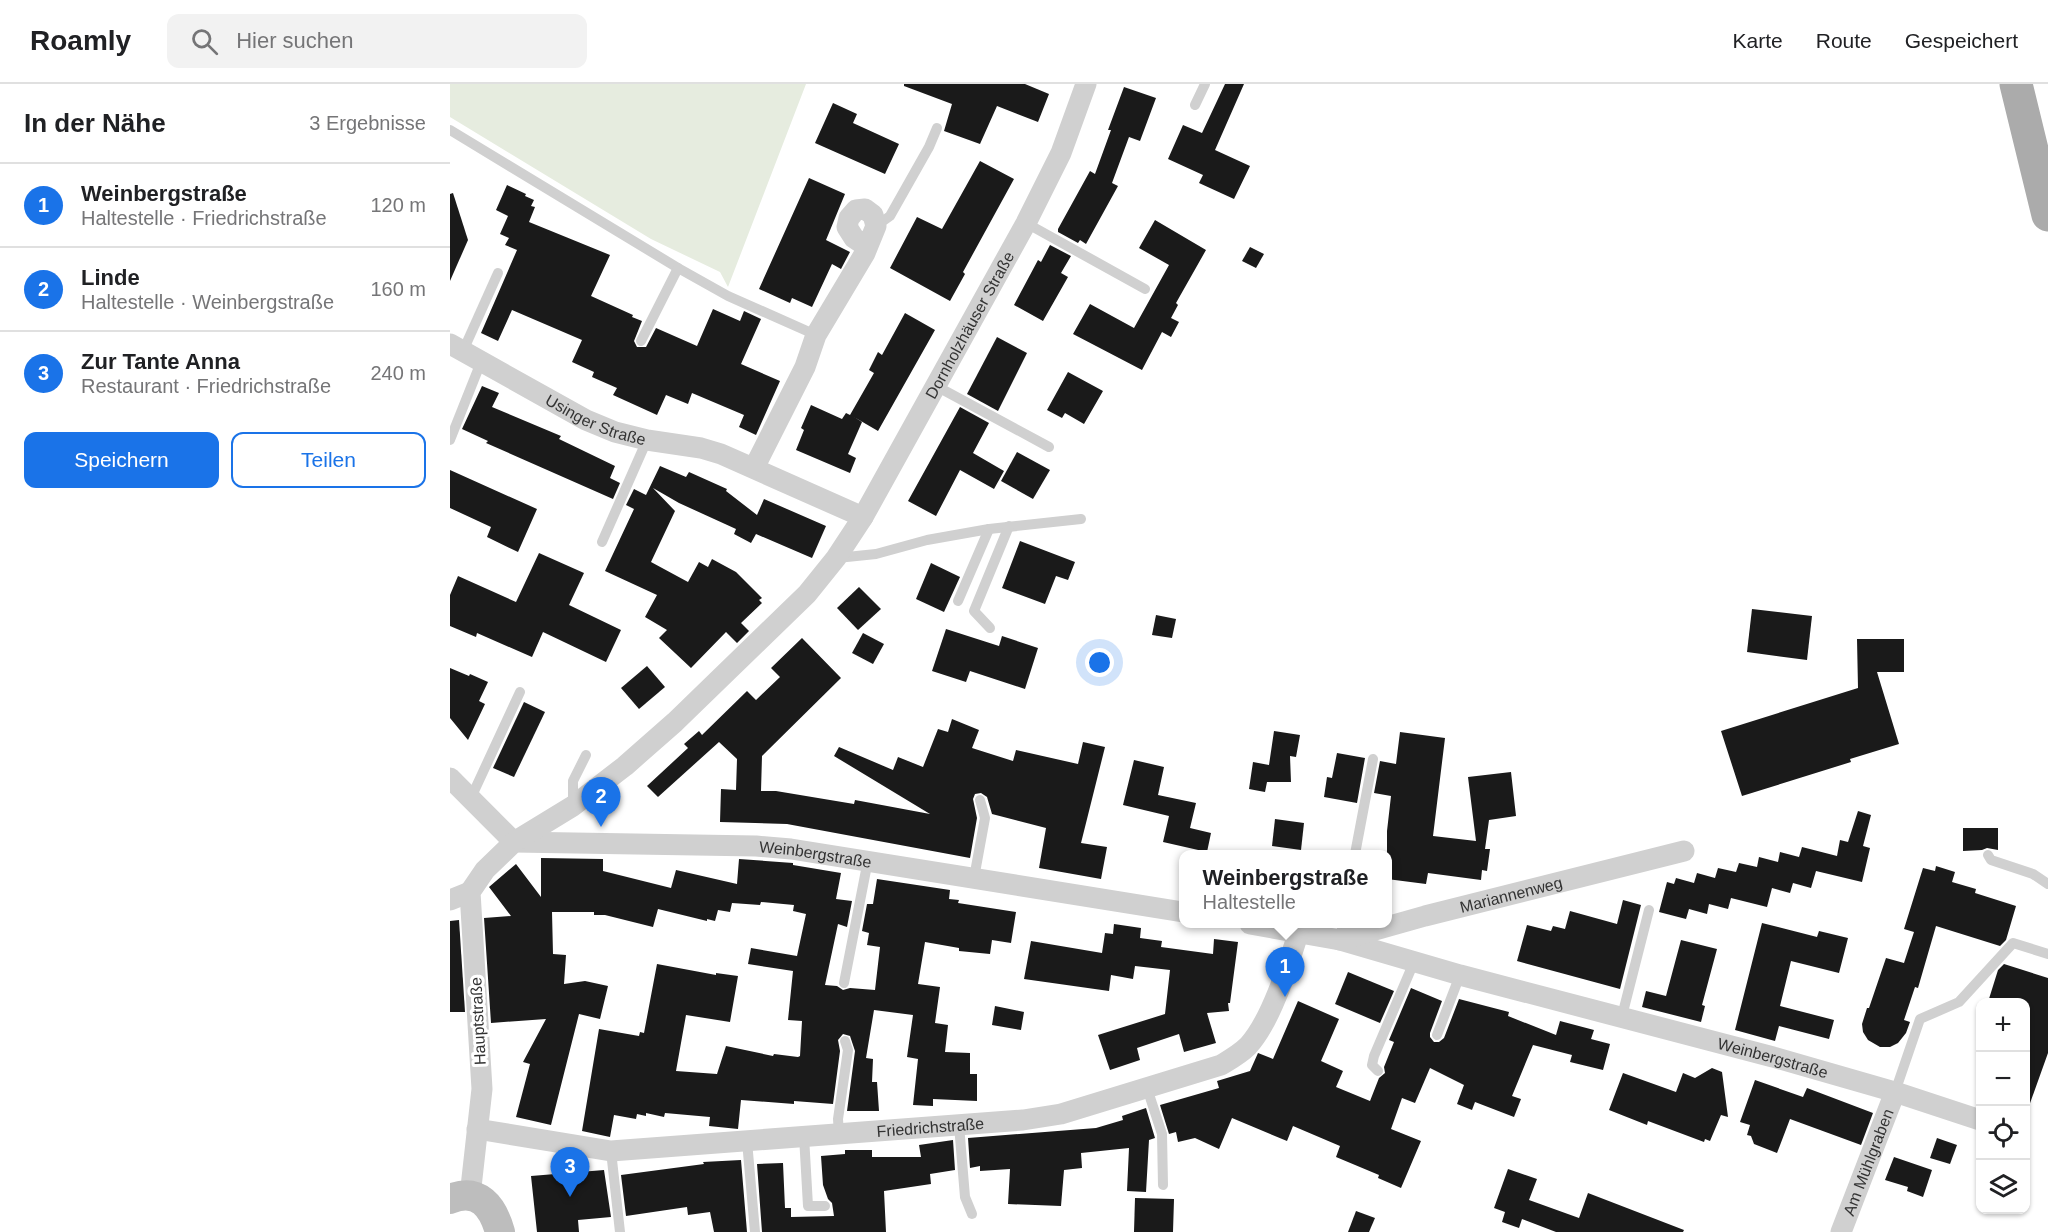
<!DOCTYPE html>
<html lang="de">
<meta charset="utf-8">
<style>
body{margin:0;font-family:Arial,sans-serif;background:#f2f2f2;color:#202124}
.controls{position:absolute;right:18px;bottom:18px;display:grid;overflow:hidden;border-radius:12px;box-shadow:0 2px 4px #0004}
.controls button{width:54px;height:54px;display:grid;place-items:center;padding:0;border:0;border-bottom:2px solid #e0e0e0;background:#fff;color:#202124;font:30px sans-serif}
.you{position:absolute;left:650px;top:579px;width:21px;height:21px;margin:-15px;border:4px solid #fff;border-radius:50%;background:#1a73e8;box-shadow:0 0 0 9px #1a73e833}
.badge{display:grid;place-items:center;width:39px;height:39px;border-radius:50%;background:#1a73e8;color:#fff;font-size:20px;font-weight:700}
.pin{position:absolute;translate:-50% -50px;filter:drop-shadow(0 2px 3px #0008)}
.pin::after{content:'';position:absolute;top:32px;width:21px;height:18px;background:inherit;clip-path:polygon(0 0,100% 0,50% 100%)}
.popup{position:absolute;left:729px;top:766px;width:213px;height:78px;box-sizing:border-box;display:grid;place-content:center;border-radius:12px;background:#fff;filter:drop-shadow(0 2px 4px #0005);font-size:20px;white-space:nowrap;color:#757577}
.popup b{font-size:22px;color:#202124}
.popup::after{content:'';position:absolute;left:50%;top:100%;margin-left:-12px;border:12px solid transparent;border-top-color:#fff}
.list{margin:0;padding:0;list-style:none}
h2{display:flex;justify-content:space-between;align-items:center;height:78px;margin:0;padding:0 24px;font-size:26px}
h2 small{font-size:20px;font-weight:400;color:#757577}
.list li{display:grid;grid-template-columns:39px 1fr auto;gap:18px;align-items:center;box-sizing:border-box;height:84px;padding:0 24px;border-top:2px solid #e0e0e0}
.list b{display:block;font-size:22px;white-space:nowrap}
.list p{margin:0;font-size:20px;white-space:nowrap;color:#757577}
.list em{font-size:20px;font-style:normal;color:#757577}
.actions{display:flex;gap:12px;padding:18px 24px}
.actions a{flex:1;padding:14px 0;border:2px solid #1a73e8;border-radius:12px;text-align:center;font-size:21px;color:#1a73e8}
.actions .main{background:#1a73e8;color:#fff}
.icon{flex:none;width:33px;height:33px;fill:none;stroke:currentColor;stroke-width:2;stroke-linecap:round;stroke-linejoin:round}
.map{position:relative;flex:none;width:1598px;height:1148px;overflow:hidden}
header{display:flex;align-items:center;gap:36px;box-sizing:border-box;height:84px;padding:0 30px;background:#fff;border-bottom:2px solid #e0e0e0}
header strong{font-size:28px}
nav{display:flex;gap:33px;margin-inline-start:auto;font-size:21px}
.search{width:420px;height:54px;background:#f2f2f2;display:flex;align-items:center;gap:15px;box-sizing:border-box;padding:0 21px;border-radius:12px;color:#757577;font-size:22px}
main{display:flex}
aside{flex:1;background:#fff}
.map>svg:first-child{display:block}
.green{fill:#e6ecdf}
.building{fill:#1a1a1a}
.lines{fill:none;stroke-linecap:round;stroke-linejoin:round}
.lane{stroke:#d0d0d0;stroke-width:10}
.street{stroke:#d0d0d0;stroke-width:21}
.secondary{stroke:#bdbdbd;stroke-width:30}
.primary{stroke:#ababab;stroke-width:33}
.labels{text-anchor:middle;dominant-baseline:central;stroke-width:6;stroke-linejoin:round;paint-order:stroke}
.street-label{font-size:16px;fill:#333;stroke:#fff}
</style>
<header>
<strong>Roamly</strong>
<div class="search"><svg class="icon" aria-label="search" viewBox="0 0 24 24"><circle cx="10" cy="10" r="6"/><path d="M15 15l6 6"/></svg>Hier suchen</div>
<nav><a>Karte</a><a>Route</a><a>Gespeichert</a></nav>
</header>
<main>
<aside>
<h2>In der Nähe<small>3 Ergebnisse</small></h2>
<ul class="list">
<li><span class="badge">1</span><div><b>Weinbergstraße</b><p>Haltestelle · Friedrichstraße</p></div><em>120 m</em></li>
<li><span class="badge">2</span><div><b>Linde</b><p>Haltestelle · Weinbergstraße</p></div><em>160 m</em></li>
<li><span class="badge">3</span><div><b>Zur Tante Anna</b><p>Restaurant · Friedrichstraße</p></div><em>240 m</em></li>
</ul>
<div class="actions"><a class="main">Speichern</a><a>Teilen</a></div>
</aside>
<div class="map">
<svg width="1598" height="1148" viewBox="0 0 1598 1148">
<rect width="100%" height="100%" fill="#fff"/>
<polygon class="green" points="0,0 356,0 278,203 270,188 201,155 0,33"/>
<g class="building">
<polygon points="454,0 575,0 599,10 588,38 547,22 530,60 494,47 502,20 454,2"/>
<polygon points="775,0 794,0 765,66 800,82 784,115 749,99 753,91 718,75 733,41 752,49"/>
<polygon points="674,3 706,14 690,57 679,53 662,99 668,102 636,160 630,156 628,159 608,148 608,145 640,87 645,90 661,46 658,46"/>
<polygon points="383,19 407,30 403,39 449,60 435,90 365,59"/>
<polygon points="530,77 564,95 513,188 515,190 500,217 440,184 467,133 492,145"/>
<polygon points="359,94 395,110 376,156 400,168 391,185 382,180 362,223 342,214 340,219 309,205"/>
<polygon points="57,101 76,110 75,112 84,116 81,122 85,123 79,138 160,171 141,212 183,231 182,233 192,237 184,257 187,263 196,263 206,244 247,262 263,225 290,237 294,227 311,235 291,280 330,297 306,351 289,343 294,331 242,309 238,320 216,311 207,331 163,311 167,304 142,293 144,288 122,278 132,256 62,226 48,257 31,249 67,166 55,161 59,154 50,150 58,132 46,126"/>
<polygon points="3,109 18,156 0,197 0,110"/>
<polygon points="705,136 756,166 726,219 728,221 721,234 729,238 721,253 712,248 692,286 623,250 640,220 684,244 719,181 689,164"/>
<polygon points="600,161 621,172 611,189 618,193 593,237 564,221 588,176 591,178"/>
<polygon points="800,163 814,170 806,184 792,177"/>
<polygon points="455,229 485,246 428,347 404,333 412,338 398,370 406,374 400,389 346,366 354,346 351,344 361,321 392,335 396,329 400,331 424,289 419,286 428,268 432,271"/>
<polygon points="547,253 577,269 548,327 517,310"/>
<polygon points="618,288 653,307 634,340 615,329 612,334 597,326"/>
<polygon points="32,302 49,309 42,323 111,352 109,355 165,382 160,394 170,399 163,415 36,359 38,357 12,345"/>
<polygon points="510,323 539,339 523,369 554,387 544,405 510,386 486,432 458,417"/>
<polygon points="567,368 600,386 583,415 551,397"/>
<polygon points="210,382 236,393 239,388 277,405 276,407 307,431 314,415 376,442 362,474 306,450 301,459 284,450 286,445 229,419 203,404 225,427 201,478 238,498 249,478 258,483 262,475 286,488 312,514 309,516 312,519 291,539 299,547 287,559 276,548 241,584 209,554 217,546 195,533 207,511 155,487 184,425 176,421 184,405 196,411"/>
<polygon points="0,386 87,425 68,468 37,453 41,443 0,424"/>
<polygon points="570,457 625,478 618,496 606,492 595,520 552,504"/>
<polygon points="89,469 134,489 119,521 171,546 156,578 93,548 82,573 27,549 26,553 0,542 0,511 8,492 66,518"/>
<polygon points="481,479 510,493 494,528 466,515"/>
<polygon points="409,503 431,525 408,546 387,524"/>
<polygon points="1302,525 1362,532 1357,576 1297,568"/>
<polygon points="706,531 726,535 722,554 702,551"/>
<polygon points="496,545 549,562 552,552 588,564 575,605 520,587 516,598 482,587"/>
<polygon points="413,549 434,560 423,580 402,569"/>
<polygon points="352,554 391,594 312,672 311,707 326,707 404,720 405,716 480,730 384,672 389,663 443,686 448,673 473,683 488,645 498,648 502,635 529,646 522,664 563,677 566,666 628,680 633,658 655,663 631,759 657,763 651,795 589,784 596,744 542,730 537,713 531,709 525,710 523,715 527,734 520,774 337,740 270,738 271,705 286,706 287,675 269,658 208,713 197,702 238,664 234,660 249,647 252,651 297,607 306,616 330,593 321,584"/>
<polygon points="1407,555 1454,555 1454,588 1427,588 1449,660 1400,675 1401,678 1292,712 1271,647 1408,604"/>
<polygon points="197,582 215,603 189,625 171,604"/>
<polygon points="0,584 19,592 20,590 38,598 29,617 35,620 18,656 0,634"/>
<polygon points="74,618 95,628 64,693 43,684"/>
<polygon points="824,647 850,651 846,673 840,672 841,698 817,698 815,708 799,705 803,678 819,681"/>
<polygon points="950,648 995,654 983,752 1026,757 1018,693 1061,688 1066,732 1039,736 1035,765 1040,765 1037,787 1032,786 1031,796 978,789 976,800 937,795 937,747 941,712 924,709 930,677 946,680"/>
<polygon points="887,669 915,674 907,719 874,713 877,693 882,694"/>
<polygon points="684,676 714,683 708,711 746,719 740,744 761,749 757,768 713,758 719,732 673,721"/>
<polygon points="1408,727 1421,731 1413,762 1420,764 1412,798 1366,787 1361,804 1343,799 1340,809 1322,804 1317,823 1281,814 1278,825 1259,820 1257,830 1239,825 1236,835 1209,828 1217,798 1224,800 1226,794 1244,799 1247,789 1265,794 1268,784 1286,788 1289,779 1307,783 1309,773 1328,778 1330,768 1349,773 1352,763 1387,772 1390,756 1398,758"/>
<polygon points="825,735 854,739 851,766 822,762"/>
<polygon points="1513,744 1548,744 1548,766 1537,764 1532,766 1513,767"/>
<polygon points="91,774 153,775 153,787 221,804 226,786 287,800 289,775 343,779 343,781 391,789 386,815 402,817 397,843 388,840 375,901 387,902 393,906 400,904 425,906 430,863 417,861 419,849 412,847 417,820 423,820 427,795 500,806 499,815 509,816 508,819 566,828 561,859 542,856 540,870 509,867 509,864 475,858 468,900 490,903 485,939 498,941 495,968 520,969 520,990 527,990 527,1017 483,1015 483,1022 463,1021 468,975 457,973 463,931 424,926 416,974 423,975 422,998 427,998 429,1027 397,1027 405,967 400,952 393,950 388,956 390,967 383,1020 344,1017 344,1020 291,1016 288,1045 259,1042 260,1033 215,1029 214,1033 196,1029 196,1032 187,1030 186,1035 164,1031 160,1053 132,1047 149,945 189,952 190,948 194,949 207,880 266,891 266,889 288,892 280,938 236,931 226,987 267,990 276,962 323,972 324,970 348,973 350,972 352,937 338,936 343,887 298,880 301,864 347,872 356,830 343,827 344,821 311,818 310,821 282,819 280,828 268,826 265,837 257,835 257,837 208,825 203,843 155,831 144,831 144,828 102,828 103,870 116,871 114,900 135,897 158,902 150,935 129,930 101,1041 66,1033 80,980 73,978 96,935 41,939 34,834 61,832 39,803 66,780 91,813"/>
<polygon points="1486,782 1505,788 1502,798 1526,805 1525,809 1566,822 1556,856 1550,862 1486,842 1468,904 1465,903 1454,936 1460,938 1456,949 1448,959 1440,963 1430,963 1418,956 1413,948 1412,940 1417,924 1419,924 1436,874 1454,879 1464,848 1454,845 1473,784 1485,787"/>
<polygon points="1173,816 1191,821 1170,905 1067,877 1077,841 1101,847 1103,842 1115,845 1120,827 1167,840"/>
<polygon points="9,836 15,928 0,928 0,837"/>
<polygon points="1312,839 1367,853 1369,847 1398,854 1389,889 1341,877 1330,922 1384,936 1379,955 1329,942 1325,957 1285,946"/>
<polygon points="664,840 691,844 690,854 712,857 711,863 763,870 764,855 788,858 780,919 778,919 779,927 757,929 766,959 734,968 729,950 687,964 690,976 660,986 648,951 715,930 720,886 685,882 683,895 661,891 659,907 574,895 581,857 652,869 655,849 663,850"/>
<polygon points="1231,856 1267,865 1252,921 1255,922 1251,938 1192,923 1196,907 1216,912"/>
<polygon points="1554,880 1598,894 1598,969 1579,1022 1575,1021 1575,918 1538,918 1548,886"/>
<polygon points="898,888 944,907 930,939 885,920"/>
<polygon points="961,904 992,917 980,949 980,953 984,958 989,958 994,954 1009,915 1059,928 1058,932 1106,951 1110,937 1144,946 1141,955 1160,960 1153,986 1120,978 1122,971 1083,961 1062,1012 1071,1015 1064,1033 1025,1018 1022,1026 1007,1020 1014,1001 980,984 965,1019 952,1014 941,1045 971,1057 951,1104 928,1094 929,1091 886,1073 890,1062 843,1042 837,1057 782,1034 769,1065 745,1054 728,1058 726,1048 719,1050 710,1021 769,1004 767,997 800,987 808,969 823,975 848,917 889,935 871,977 893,987 886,1003 920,1017 929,994 935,989 934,983 944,958 939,956"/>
<polygon points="545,922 574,928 571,946 542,941"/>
<polygon points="1262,984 1272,988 1278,1033 1271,1031 1260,1057 1255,1055 1254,1058 1198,1037 1197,1041 1159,1026 1173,989 1226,1008 1233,989 1245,994"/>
<polygon points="1305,996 1353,1013 1357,1004 1423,1029 1411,1061 1340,1035 1327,1069 1304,1060 1301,1052 1297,1051 1300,1041 1290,1038"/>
<polygon points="696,1024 705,1054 699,1056 696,1108 677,1107 679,1064 631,1069 632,1084 614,1086 611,1122 558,1120 560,1085 530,1087 530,1082 520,1084 518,1054 646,1044 673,1036 672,1032"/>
<polygon points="1487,1054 1507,1061 1500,1080 1480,1074"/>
<polygon points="503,1056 505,1086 480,1090 481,1100 434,1107 436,1148 312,1148 307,1080 333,1079 335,1124 341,1124 341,1133 384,1132 382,1119 378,1115 373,1101 371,1072 395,1070 395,1066 422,1066 422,1073 471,1073 469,1061"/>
<polygon points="1444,1073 1482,1086 1473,1113 1457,1107 1458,1103 1435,1096"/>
<polygon points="291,1076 297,1148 264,1148 260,1128 238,1131 237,1123 176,1132 171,1091 254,1080 253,1078"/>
<polygon points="1058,1085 1087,1095 1079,1116 1129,1134 1138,1109 1234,1146 1233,1148 1106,1148 1072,1135 1069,1144 1052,1138 1055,1128 1044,1124"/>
<polygon points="154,1086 161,1133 128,1136 129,1148 87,1148 81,1092"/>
<polygon points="685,1114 724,1115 723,1148 684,1148"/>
<polygon points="906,1127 925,1134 919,1148 898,1148"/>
</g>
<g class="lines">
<g class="lane">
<polyline points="745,21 755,0"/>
<polyline points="0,46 228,184 278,212 366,251"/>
<polyline points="576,139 695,205"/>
<polyline points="426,142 440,132 479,63 487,44"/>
<polyline points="191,257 228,184"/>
<polyline points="13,267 48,189"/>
<polyline points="486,302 599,363"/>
<polyline points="0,356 31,278"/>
<polyline points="152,458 197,356"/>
<polyline points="387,474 426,470 477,456 539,445 631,435"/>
<polyline points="508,517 539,445"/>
<polyline points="540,544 524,527 559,442"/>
<polyline points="20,716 70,608"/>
<polyline points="123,722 123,697 136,671"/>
<polyline points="905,770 923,675"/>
<polyline points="1538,771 1541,776 1583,790 1598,800"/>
<polyline points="524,794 535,734 530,716"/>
<polyline points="890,856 893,840"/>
<polyline points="394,899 418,776"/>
<polyline points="1172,932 1199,826"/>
<polyline points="987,951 1010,891"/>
<polyline points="928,987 922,981 924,972 964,878"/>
<polyline points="697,1004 712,1050 713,1101"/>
<polyline points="1445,1008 1470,935 1509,918 1563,859 1598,870"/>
<polyline points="509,1041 515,1113 522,1130"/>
<polyline points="389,1050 388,1035 398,966 395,957"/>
<polyline points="354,1052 358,1122 375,1122"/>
<polyline points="297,1057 305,1148"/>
<polyline points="161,1067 170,1148"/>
</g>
<g class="street">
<path id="s1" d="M0 260 136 336 165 348 197 356 251 364 271 370 413 433"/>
<polyline points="304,384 355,283 366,251 415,169 426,142 423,131 415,125 406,126 399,134 397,143 404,154 416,162"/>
<polyline points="0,694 64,758"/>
<path id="s2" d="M64 758 306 762 341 765 733 828"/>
<polyline points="0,816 20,808"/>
<path id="s3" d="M800 840 890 856 1010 891 1323 973 1445 1008 1530 1036"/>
<path id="s4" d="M890 856 975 832 1234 767"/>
<path id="s5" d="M27 1045 161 1067 573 1036 611 1030 771 981C781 975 790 970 798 962 821 937 838 882 848 850"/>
<path id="s6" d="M20 1112 32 1005 20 808 35 786 64 758 123 722 175 682 225 638 357 510 386 474 413 433 576 139 611 69 636 0"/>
<path id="s7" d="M1391 1148 1445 1008"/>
</g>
<path class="secondary" d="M0 1115C29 1103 43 1123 50 1148"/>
<polyline class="primary" points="1566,0 1598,131"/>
</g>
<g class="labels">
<g class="street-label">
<text stroke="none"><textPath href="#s6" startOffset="1072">Dornholzhäuser Straße</textPath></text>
<text stroke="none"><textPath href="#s1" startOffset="165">Usinger Straße</textPath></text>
<text stroke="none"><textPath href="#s2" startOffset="302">Weinbergstraße</textPath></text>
<text stroke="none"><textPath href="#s4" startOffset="177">Mariannenweg</textPath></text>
<text transform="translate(28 937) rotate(-93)">Hauptstraße</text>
<text stroke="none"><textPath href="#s3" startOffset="540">Weinbergstraße</textPath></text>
<text stroke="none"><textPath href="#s5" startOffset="456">Friedrichstraße</textPath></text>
<text stroke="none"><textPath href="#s7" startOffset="75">Am Mühlgraben</textPath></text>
</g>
</g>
</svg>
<div class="controls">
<button>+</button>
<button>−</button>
<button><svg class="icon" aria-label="locate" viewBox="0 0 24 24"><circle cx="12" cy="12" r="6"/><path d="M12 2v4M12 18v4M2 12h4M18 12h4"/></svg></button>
<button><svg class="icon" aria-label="layers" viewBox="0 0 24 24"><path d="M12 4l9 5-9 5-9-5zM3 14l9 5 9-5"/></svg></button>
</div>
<div class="you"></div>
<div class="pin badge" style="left:835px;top:913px">1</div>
<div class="popup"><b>Weinbergstraße</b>Haltestelle</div>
<div class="pin badge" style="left:151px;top:743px">2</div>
<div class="pin badge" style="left:120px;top:1113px">3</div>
</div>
</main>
